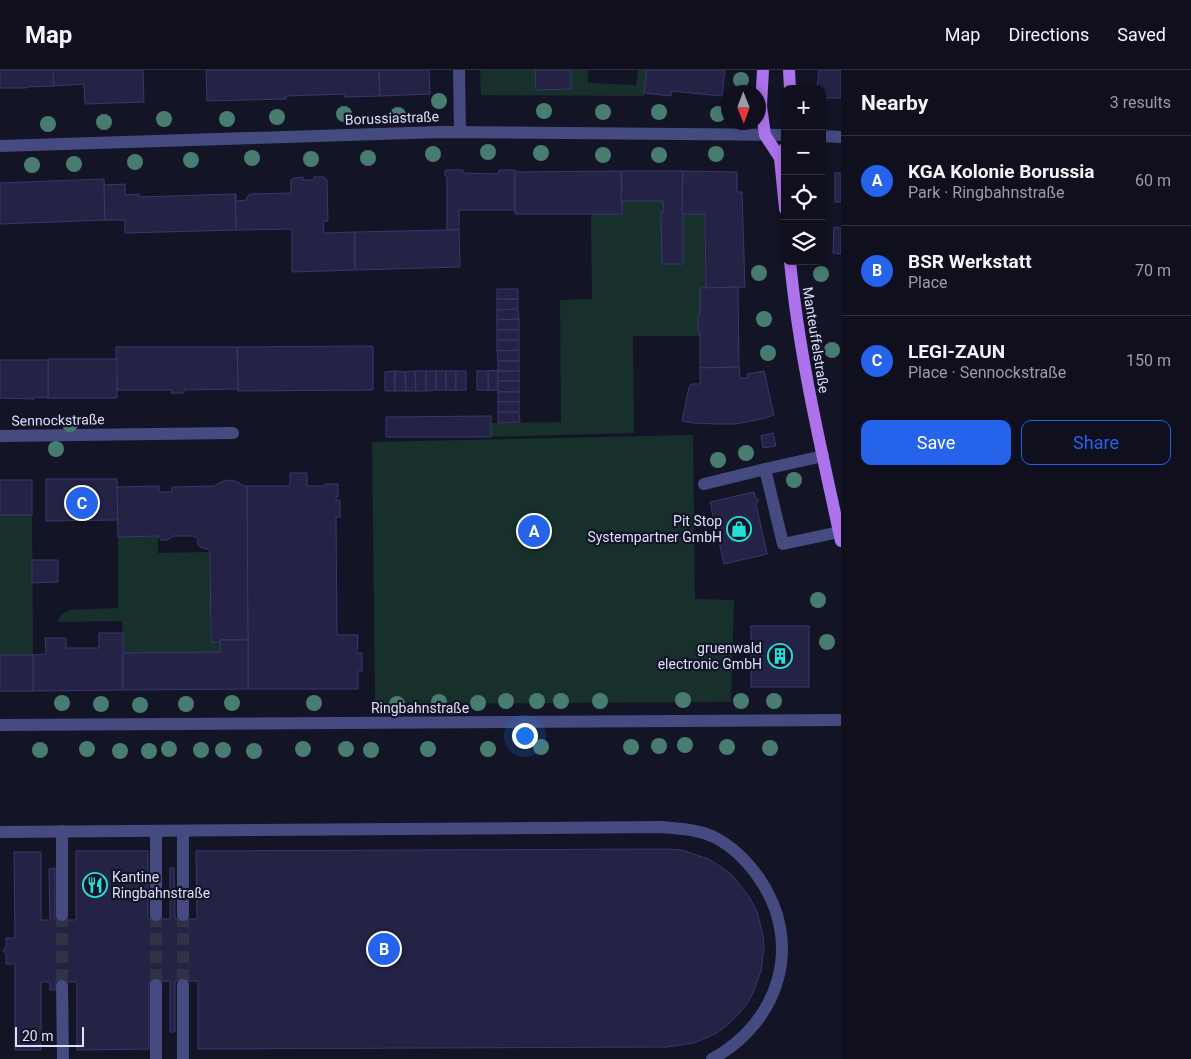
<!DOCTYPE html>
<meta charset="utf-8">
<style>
body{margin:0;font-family:Roboto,sans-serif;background:#1d1d2a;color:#f1f3f6}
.controls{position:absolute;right:15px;top:15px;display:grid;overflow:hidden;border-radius:10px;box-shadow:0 2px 12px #0003}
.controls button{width:45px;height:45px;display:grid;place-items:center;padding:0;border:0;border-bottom:1px solid #2f2f3b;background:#0f0f1d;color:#f1f3f6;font:25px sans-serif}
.compass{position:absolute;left:721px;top:15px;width:45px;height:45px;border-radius:50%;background:#0f0f1d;box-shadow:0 2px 12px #0003;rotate:179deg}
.scale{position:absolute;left:15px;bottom:12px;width:69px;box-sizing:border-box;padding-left:5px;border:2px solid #dedffb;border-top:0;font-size:14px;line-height:18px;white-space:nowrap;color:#dedffb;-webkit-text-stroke:4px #141427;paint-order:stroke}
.you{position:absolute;left:524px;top:665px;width:18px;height:18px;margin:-12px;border:4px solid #fff;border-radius:50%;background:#1a73e8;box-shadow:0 0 0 8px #1a73e833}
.badge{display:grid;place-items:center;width:32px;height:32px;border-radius:50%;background:#2563eb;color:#fff;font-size:16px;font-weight:700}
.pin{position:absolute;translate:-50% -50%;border:2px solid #fff;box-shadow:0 1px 5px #0006}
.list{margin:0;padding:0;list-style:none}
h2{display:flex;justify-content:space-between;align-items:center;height:65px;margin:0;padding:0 20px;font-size:21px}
h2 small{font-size:16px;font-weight:400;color:#9b9ca4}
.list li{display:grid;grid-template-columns:32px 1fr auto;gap:15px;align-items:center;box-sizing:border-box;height:90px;padding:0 20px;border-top:1px solid #2f2f3b}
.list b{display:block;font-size:19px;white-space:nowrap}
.list p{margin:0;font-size:16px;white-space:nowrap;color:#9b9ca4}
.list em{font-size:16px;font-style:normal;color:#9b9ca4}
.actions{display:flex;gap:10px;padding:15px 20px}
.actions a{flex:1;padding:11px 0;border:1px solid #2563eb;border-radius:10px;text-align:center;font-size:18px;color:#2563eb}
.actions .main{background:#2563eb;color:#fff}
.icon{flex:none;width:28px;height:28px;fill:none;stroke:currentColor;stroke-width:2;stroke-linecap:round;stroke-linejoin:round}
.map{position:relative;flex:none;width:841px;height:989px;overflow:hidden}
header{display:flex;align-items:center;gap:30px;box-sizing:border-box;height:70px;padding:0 25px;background:#0f0f1d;border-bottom:1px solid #2f2f3b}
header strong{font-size:24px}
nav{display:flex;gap:28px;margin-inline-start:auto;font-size:18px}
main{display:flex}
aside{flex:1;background:#0f0f1d}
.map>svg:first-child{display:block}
.green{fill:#17302c}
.building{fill:#242245;stroke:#3a376e}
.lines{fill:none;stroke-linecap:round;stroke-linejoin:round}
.minor-tunnel{stroke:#323247;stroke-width:12;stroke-dasharray:12 6;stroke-linecap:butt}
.minor{stroke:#454b80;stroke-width:12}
.major{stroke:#ad73ec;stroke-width:12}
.tree{fill:#487c70}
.labels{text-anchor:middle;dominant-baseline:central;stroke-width:4.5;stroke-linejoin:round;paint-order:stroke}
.street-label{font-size:14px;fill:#dedffb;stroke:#141427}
.poi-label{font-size:14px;fill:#dedffb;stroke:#141427;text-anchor:end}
</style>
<header>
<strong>Map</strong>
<nav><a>Map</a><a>Directions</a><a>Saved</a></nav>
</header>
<main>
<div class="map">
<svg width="841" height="989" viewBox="0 0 841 989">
<rect width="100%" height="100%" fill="#141427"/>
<g class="green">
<polygon points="480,0 588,0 588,13 636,15 638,0 647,0 644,26 481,25"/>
<polygon points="621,131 663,131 664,142 661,142 662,194 682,144 705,144 706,218 700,218 700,244 698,245 698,262 700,262 700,266 633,266 634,363 491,367 491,353 561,352 560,230 592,229 591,144"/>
<polygon points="693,365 695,529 734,530 731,632 375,634 372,372"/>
<polygon points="0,445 32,445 33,585 0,585"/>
<polygon points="158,466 158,483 210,482 211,572 220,572 221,582 123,583 122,551 57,552 61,545 70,540 118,538 118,467"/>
</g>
<g class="building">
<polygon points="0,0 53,0 54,16 26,17 26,18 0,18"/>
<polygon points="53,0 143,0 144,32 85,34 84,14 54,16"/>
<polygon points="206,0 379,0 380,26 345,27 345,24 286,26 286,29 207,31"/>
<polygon points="379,0 429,0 430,24 380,26"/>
<polygon points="535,0 571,0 571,19 536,20"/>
<polygon points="647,0 725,0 722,26 671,21 671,26 644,23"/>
<polygon points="819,0 841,0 841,28 822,28 822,19 817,19"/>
<polygon points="445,100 463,100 463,103 498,104 499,100 515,100 515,140 459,140 459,160 447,160 447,106 445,106"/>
<polygon points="621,101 622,144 515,144 515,102"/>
<polygon points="622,101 683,101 683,194 662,194 661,142 664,142 663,131 621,131"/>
<polygon points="683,101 737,102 737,122 742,122 745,217 706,218 705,144 682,144"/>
<rect x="835" y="103" width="6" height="29"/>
<polygon points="303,107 303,110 314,110 314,107 324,107 327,110 328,151 323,151 324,163 355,162 355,200 292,202 292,159 236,160 235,124 236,124 236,131 247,130 247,127 250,124 291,123 291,110 294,108"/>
<polygon points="104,109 105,150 0,154 0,113"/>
<polygon points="125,114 125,125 139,124 139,127 235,124 236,160 125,163 125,150 105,150 104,115"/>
<polygon points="834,157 841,158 841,184 833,183"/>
<polygon points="447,160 459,160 460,197 355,200 355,162"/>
<polygon points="738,217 739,297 700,298 700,262 698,262 698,244 700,244 700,218"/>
<rect x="497" y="219" width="21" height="10"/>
<polygon points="497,229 518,229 518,239 497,240"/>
<polygon points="518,239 519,249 497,250 497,240"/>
<polygon points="519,249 519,260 497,260 497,250"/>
<rect x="497" y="260" width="22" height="10"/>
<polygon points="497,270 519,270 519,280 497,281"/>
<polygon points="373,276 373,320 238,321 237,277"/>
<polygon points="116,277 237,277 238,319 184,320 184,323 171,323 171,320 117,320"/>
<polygon points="519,280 519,291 498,291 497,281"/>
<polygon points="117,289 117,328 48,328 48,289"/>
<polygon points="0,290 48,290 48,328 34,327 34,329 0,328"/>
<rect x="498" y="291" width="21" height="10"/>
<polygon points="739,297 740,308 748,308 747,304 764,301 774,345 761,349 736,354 716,354 694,353 682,351 689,317 691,314 700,314 700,298"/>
<polygon points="498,300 498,320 488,320 488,301"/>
<polygon points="395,301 395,321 385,321 385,302"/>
<polygon points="395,301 405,302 406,321 395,321"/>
<polygon points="415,301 416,321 406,321 405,302"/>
<polygon points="415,301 426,301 426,321 416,321"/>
<polygon points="426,301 436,301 436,320 426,321"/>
<rect x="436" y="301" width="10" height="19"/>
<rect x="446" y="301" width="10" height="19"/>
<rect x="456" y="301" width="10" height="19"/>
<rect x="477" y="301" width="11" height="19"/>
<rect x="498" y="301" width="21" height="10"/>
<rect x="498" y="311" width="21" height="11"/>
<rect x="498" y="322" width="21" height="10"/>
<rect x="498" y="332" width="21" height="10"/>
<polygon points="498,342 519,342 520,352 498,353"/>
<polygon points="491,346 491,367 386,367 386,347"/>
<polygon points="773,363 776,376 763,378 761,366"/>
<polygon points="290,403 307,403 307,416 325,416 325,414 338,414 338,427 336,427 336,430 340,430 340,447 336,447 337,565 358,565 357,583 362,583 362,601 358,601 358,619 248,619 247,416 290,416"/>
<polygon points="46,409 117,409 118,450 46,451"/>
<rect x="0" y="410" width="32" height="35"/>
<polygon points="229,410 238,412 243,416 247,416 248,570 220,570 220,572 211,572 210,482 207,479 200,477 197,473 198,469 194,466 173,466 168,470 161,470 158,466 118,467 117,417 159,416 159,422 172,422 172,417 214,416 221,412"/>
<polygon points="754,422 755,427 759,430 756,434 767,484 724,494 710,432"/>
<polygon points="32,490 58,490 58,512 32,513"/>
<rect x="751" y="556" width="58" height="61"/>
<polygon points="99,563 123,563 123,620 33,621 33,585 46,584 45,568 66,568 66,578 99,578"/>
<polygon points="220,570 248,570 248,619 123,620 123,583 221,582"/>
<rect x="0" y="585" width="33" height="36"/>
<polygon points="668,779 682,780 708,789 720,796 732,805 741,816 750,828 757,842 760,853 763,865 764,877 761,901 753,923 747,934 734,949 726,956 717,963 694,973 667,977 198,979 198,911 175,911 175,962 170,962 170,911 149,912 149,979 77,980 77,912 55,912 55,920 50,920 50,912 41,912 41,980 15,980 15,894 6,894 6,884 3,881 4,879 6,878 6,868 15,868 14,782 41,782 41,850 50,850 49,799 55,798 55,850 76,850 76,781 148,781 148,849 170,849 170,798 174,798 175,849 197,849 196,781"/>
</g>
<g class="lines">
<g class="minor-tunnel">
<polyline points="62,845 62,916"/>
<polyline points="156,845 156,915"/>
<polyline points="183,845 183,915"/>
</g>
<g class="minor">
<polyline points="459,0 460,62"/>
<polyline points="822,66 841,67"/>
<polyline points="0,76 441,62 785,65"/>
<polyline points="0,366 233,363"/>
<polyline points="765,399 823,386"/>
<polyline points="704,414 765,399 783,474 839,462"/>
<polyline points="0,655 841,650"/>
<polyline points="62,761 62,845"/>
<polyline points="156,761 156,845"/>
<polyline points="183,761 183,845"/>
<path d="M0 762 662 757C679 759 697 759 714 767 732 776 747 791 759 808 804 873 780 952 712 989"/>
<polyline points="156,915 156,989"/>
<polyline points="183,915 183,989"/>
<polyline points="62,916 63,989"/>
</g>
<g class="major">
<polyline points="763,0 761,36 765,65 780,88"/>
<polyline points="789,0 790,19"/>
<polyline points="785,78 780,88 785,139"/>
<path d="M790 191C799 286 821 378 841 471"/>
</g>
</g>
<g class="tree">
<circle cx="741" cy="10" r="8"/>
<circle cx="439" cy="31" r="8"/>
<circle cx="544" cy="41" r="8"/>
<circle cx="603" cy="42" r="8"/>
<circle cx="659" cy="42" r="8"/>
<circle cx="344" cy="44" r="8"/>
<circle cx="718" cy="44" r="8"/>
<circle cx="398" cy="45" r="8"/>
<circle cx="277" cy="47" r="8"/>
<circle cx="164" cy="49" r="8"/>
<circle cx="227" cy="49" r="8"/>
<circle cx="104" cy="52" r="8"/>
<circle cx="48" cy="54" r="8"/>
<circle cx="488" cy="82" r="8"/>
<circle cx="541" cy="83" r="8"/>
<circle cx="433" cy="84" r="8"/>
<circle cx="716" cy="84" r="8"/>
<circle cx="603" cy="85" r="8"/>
<circle cx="659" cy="85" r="8"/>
<circle cx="252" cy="88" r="8"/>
<circle cx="368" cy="88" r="8"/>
<circle cx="311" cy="89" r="8"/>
<circle cx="191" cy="90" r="8"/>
<circle cx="135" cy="92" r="8"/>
<circle cx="74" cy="94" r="8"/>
<circle cx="32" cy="95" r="8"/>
<circle cx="759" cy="203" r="8"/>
<circle cx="821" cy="204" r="8"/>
<circle cx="764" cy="249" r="8"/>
<circle cx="832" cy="280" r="8"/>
<circle cx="768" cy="283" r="8"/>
<circle cx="70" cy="354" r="8"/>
<circle cx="56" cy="379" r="8"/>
<circle cx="746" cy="383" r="8"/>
<circle cx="718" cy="390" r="8"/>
<circle cx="794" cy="410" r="8"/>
<circle cx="818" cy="530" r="8"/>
<circle cx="827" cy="572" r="8"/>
<circle cx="683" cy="630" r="8"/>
<circle cx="506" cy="631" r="8"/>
<circle cx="537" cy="631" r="8"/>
<circle cx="561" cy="631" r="8"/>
<circle cx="600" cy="631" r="8"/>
<circle cx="741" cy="631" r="8"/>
<circle cx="774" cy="631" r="8"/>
<circle cx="439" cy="632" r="8"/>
<circle cx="62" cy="633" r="8"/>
<circle cx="232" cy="633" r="8"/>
<circle cx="314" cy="633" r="8"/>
<circle cx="478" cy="633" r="8"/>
<circle cx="101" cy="634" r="8"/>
<circle cx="186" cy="634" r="8"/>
<circle cx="397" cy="634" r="8"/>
<circle cx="140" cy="635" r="8"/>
<circle cx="685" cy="675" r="8"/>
<circle cx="659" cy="676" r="8"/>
<circle cx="541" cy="677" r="8"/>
<circle cx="631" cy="677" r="8"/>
<circle cx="727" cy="677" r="8"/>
<circle cx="770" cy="678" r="8"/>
<circle cx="87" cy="679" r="8"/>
<circle cx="169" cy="679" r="8"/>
<circle cx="303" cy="679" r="8"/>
<circle cx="346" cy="679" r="8"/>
<circle cx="428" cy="679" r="8"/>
<circle cx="488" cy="679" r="8"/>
<circle cx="40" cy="680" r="8"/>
<circle cx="201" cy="680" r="8"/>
<circle cx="223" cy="680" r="8"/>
<circle cx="371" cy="680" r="8"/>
<circle cx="120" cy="681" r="8"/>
<circle cx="149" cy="681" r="8"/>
<circle cx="254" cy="681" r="8"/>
</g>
<defs>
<symbol id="shop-ring" viewBox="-11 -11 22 22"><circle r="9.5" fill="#141427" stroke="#23e1d8" stroke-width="1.5"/><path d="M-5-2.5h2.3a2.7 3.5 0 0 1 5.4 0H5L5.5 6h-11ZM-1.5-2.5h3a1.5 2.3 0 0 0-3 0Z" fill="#23e1d8"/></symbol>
<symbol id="building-ring" viewBox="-11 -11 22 22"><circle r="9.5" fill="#141427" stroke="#23e1d8" stroke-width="1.5"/><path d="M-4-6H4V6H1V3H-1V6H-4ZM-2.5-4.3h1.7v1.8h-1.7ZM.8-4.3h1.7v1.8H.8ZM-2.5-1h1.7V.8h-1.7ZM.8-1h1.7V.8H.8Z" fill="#23e1d8"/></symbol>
<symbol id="restaurant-ring" viewBox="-11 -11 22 22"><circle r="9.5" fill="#141427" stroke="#23e1d8" stroke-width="1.5"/><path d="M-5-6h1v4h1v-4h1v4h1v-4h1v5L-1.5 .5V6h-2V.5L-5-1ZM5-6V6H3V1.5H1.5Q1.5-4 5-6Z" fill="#23e1d8"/></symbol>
</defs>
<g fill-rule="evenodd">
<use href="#shop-ring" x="725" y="445" width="28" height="28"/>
<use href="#building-ring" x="766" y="572" width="28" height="28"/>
<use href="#restaurant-ring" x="81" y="801" width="28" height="28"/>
</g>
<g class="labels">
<g class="street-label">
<text transform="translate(392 48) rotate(-2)">Borussiastraße</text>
<text transform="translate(816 270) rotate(81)">Manteuffelstraße</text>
<text transform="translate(58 350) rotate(-1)">Sennockstraße</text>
<text x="420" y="638">Ringbahnstraße</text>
</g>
<g class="poi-label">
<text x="722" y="451">Pit Stop<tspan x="722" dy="16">Systempartner GmbH</tspan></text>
<text x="762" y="578">gruenwald<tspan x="762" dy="16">electronic GmbH</tspan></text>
<text x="112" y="807" text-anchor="start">Kantine<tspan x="112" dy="16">Ringbahnstraße</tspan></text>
</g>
</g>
</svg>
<div class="controls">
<button>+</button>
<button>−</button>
<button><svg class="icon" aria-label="locate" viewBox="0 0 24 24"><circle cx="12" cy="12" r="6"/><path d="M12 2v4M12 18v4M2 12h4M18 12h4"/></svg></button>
<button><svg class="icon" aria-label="layers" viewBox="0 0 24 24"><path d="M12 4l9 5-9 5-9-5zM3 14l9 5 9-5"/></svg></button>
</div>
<svg class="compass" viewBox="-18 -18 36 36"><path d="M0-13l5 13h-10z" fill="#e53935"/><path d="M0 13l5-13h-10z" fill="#9b9ca4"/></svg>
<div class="scale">20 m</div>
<div class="you"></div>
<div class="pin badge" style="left:534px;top:461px">A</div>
<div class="pin badge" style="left:384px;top:879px">B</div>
<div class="pin badge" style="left:82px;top:433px">C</div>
</div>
<aside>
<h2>Nearby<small>3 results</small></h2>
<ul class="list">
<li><span class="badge">A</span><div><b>KGA Kolonie Borussia</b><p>Park · Ringbahnstraße</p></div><em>60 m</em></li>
<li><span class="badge">B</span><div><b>BSR Werkstatt</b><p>Place</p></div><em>70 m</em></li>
<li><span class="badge">C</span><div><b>LEGI-ZAUN</b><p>Place · Sennockstraße</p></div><em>150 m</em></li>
</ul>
<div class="actions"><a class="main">Save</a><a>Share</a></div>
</aside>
</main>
